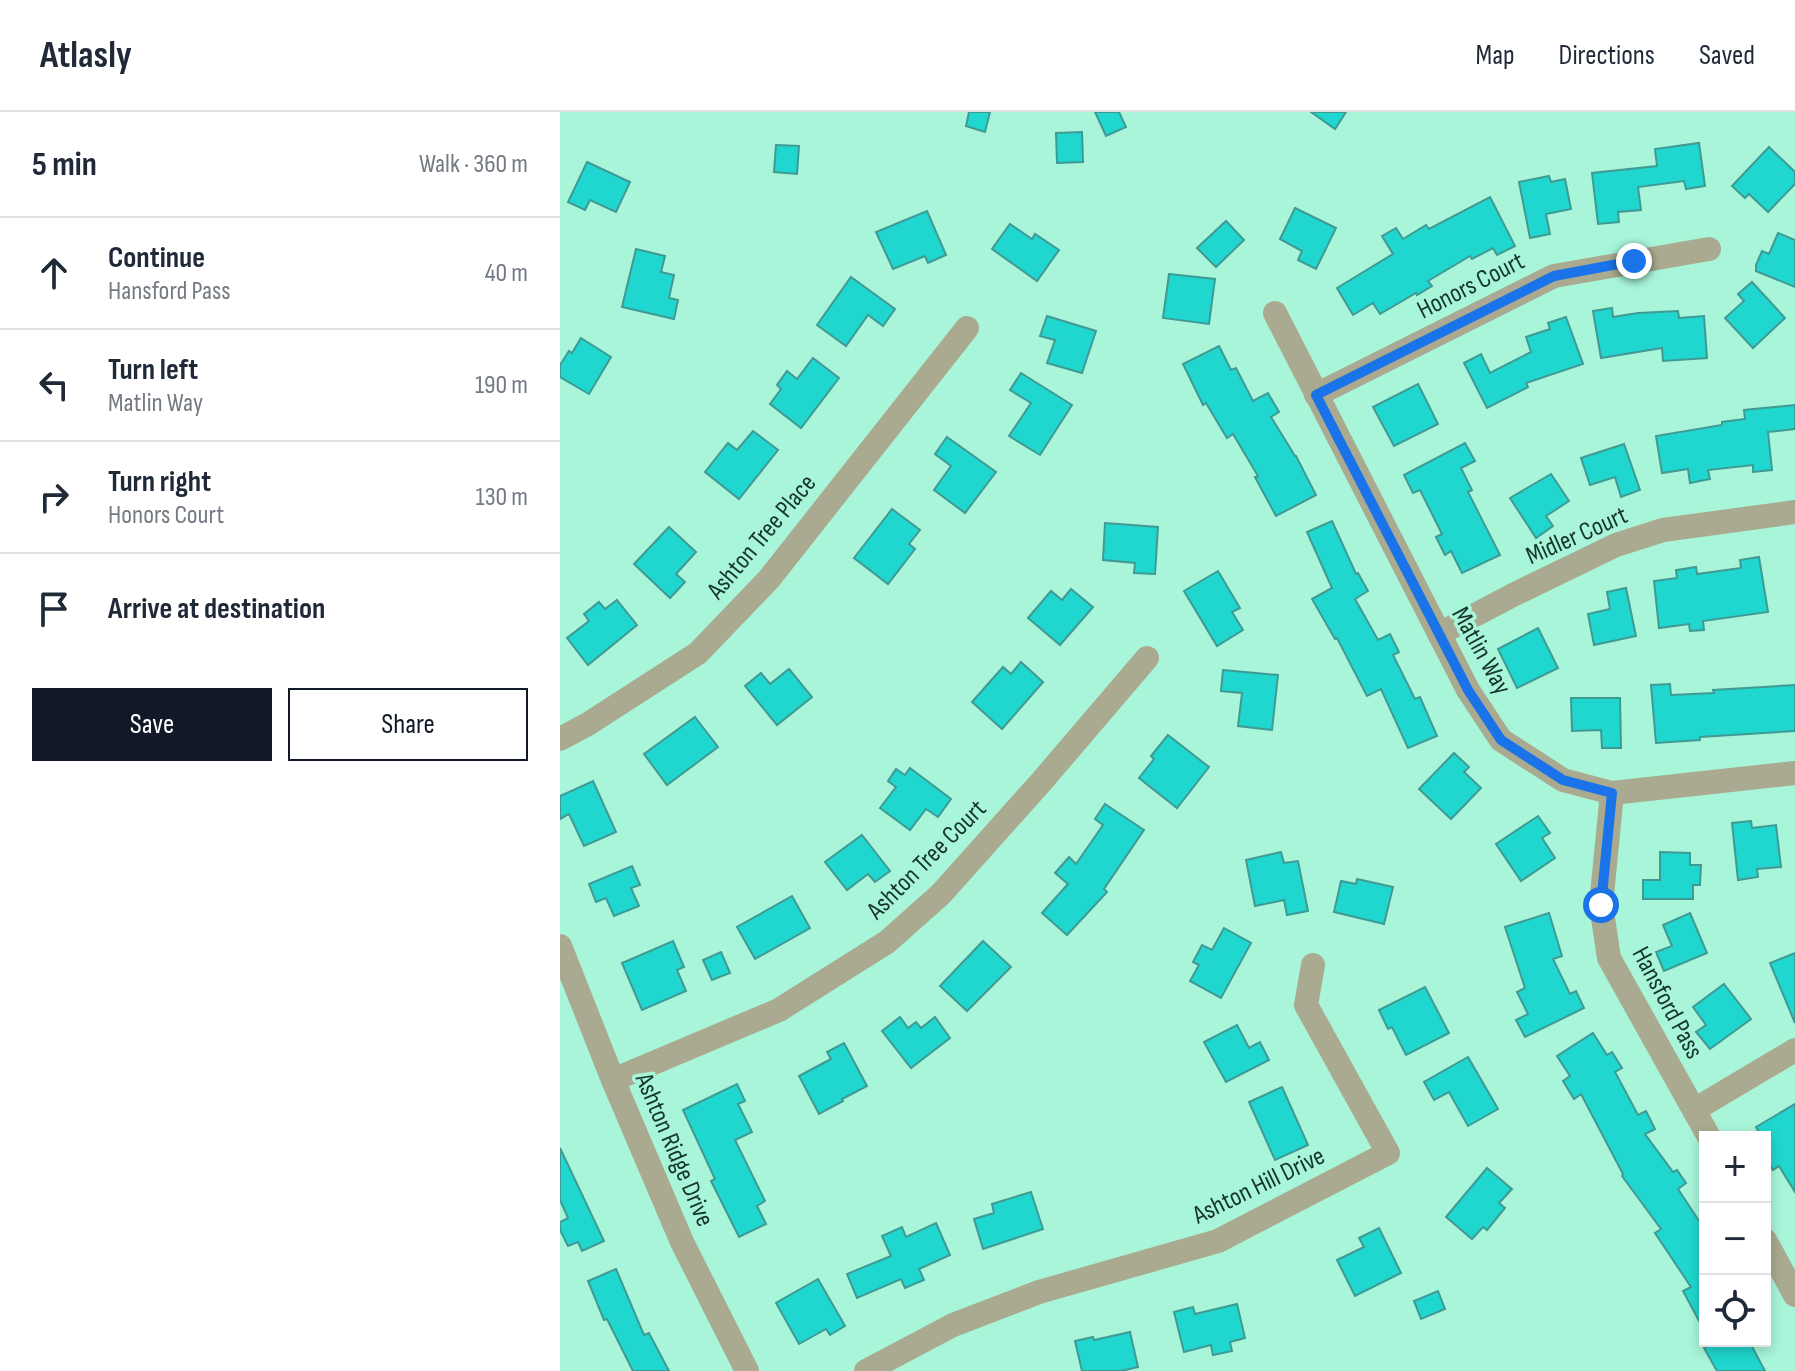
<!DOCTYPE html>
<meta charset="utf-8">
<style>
body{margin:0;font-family:"Sofia Sans Condensed",sans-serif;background:#f2f2f3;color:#1f2937}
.controls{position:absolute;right:24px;bottom:24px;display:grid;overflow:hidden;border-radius:0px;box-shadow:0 4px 12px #0003}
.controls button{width:72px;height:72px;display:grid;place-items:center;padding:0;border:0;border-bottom:2px solid #e0e1e3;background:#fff;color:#1f2937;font:40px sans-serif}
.stop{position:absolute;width:24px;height:24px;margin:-18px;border:6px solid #1a73e8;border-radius:50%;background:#fff}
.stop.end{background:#1a73e8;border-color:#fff;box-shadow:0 2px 8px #0008}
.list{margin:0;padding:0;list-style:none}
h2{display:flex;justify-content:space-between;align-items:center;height:104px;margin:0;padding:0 32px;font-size:34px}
h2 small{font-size:26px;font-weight:400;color:#747a83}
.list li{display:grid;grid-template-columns:52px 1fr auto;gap:24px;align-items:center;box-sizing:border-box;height:112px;padding:0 32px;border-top:2px solid #e0e1e3}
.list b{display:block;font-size:30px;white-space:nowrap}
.list p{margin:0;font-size:26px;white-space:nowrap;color:#747a83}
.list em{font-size:26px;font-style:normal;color:#747a83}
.actions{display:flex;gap:16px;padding:24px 32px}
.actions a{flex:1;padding:18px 0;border:2px solid #111827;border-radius:0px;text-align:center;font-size:28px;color:#111827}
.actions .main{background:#111827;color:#fff}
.icon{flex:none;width:44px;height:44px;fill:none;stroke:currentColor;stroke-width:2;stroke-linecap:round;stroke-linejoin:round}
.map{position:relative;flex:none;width:1235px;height:1259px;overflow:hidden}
header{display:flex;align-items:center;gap:48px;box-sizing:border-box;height:112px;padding:0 40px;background:#fff;border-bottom:2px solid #e0e1e3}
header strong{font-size:38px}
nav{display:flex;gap:44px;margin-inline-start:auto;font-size:28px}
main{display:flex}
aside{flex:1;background:#fff}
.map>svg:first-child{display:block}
.building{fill:#1fd7ce;stroke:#409a94;stroke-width:2}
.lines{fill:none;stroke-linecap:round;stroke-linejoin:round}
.minor{stroke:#a9aa8f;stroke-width:24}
.route{stroke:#1a73e8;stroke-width:10}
.labels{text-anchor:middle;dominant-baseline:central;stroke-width:7;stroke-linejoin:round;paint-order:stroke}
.street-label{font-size:26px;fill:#16362b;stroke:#a8f5d9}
</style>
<header>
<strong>Atlasly</strong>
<nav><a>Map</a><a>Directions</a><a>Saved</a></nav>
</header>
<main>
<aside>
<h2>5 min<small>Walk · 360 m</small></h2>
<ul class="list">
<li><svg class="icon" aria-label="ahead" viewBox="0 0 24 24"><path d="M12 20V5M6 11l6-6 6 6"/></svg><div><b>Continue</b><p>Hansford Pass</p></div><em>40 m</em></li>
<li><svg class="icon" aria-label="left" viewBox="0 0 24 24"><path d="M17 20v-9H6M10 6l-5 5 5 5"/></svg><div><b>Turn left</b><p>Matlin Way</p></div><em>190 m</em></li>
<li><svg class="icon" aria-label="right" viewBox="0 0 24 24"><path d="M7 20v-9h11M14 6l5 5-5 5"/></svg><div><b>Turn right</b><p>Honors Court</p></div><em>130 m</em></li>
<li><svg class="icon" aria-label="arrive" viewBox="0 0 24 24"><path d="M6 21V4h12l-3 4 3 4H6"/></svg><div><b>Arrive at destination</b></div></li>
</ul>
<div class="actions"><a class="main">Save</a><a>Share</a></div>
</aside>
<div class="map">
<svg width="1235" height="1259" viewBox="0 0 1235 1259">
<rect width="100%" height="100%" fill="#a8f5d9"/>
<g class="building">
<polygon points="409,0 430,0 425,20 406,14"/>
<polygon points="535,0 559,0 566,15 546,24"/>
<polygon points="751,0 786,0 775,17"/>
<polygon points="522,20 523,50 497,51 496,21"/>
<polygon points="1139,31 1145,74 1126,77 1124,69 1078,75 1081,98 1058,100 1059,110 1038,112 1032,61 1097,54 1095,37"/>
<polygon points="216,33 239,34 237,62 214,60"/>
<polygon points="1209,35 1235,60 1235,72 1208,100 1189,82 1185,86 1172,74"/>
<polygon points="27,50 70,70 56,100 30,88 25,98 8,90"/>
<polygon points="989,64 991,70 1005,67 1011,97 986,102 990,122 970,126 959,70"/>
<polygon points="930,85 955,134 937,143 933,136 912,147 910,144 868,169 872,174 857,183 856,181 820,202 813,191 793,203 777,176 833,142 822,124 836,116 843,127 866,113 869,117"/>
<polygon points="735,96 776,116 756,157 738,148 742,139 720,127"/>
<polygon points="367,99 386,143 368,151 365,144 333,157 316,120"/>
<polygon points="666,109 684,128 656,155 637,136"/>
<polygon points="450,112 472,127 475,122 499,138 477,169 432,137"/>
<polygon points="1218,121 1235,128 1235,175 1196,159 1196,153 1202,139 1209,142"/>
<polygon points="76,137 105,144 101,160 114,163 109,186 118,188 114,207 62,195"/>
<polygon points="609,162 655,167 649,212 603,206"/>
<polygon points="291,165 335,197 323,214 308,203 286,234 257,213"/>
<polygon points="1192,170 1225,206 1193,236 1165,206 1184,189 1178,182"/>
<polygon points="1052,196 1053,205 1078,201 1118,199 1119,206 1144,204 1147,246 1103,249 1102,236 1041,246 1033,199"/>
<polygon points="487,204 536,219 522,261 487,251 495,228 480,224"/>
<polygon points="1006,205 1023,252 966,271 968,275 927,296 904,251 921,242 930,261 971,240 966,225 990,217 988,211"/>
<polygon points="21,226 51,245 29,282 0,265 0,253 9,239 12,241"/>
<polygon points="659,234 671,258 676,256 693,289 708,281 719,300 711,305 735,344 736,344 756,383 716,404 695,365 698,364 673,322 667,326 646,291 643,293 623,252"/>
<polygon points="253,246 279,266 241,316 210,292 221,277 217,273 227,259 237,267"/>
<polygon points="461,261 512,293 480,343 449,324 471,291 450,278"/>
<polygon points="858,272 878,312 834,334 813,295"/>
<polygon points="1235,293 1235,317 1208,320 1212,358 1193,360 1193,353 1148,358 1150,367 1130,371 1128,357 1102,361 1096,324 1162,313 1162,310 1185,307 1184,298"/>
<polygon points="193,319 218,338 179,387 145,360 168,331 177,338"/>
<polygon points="387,325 436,360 405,401 374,378 391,354 375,342"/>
<polygon points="905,331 915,349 901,356 912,378 908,380 940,443 902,461 891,439 885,443 876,425 882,422 860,378 853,381 844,363"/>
<polygon points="1064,332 1080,378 1061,385 1055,365 1030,373 1021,346"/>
<polygon points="991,362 1009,389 986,404 993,414 976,426 950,386"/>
<polygon points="332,397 360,418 349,432 355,437 328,472 294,446"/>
<polygon points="772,409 796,462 798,461 808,479 795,487 818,528 830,522 839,540 833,543 855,587 860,585 877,624 848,636 821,577 807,584 777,526 775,527 752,487 772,476 747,420"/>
<polygon points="545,411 598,415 595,462 574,461 575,451 543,448"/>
<polygon points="109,415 136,440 116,462 125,470 110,486 74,452"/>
<polygon points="1199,445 1208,500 1143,509 1144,518 1130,519 1129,512 1099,516 1094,469 1117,466 1116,458 1136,455 1137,462 1181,456 1180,448"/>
<polygon points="658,459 680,496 672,500 683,518 657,534 624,479"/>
<polygon points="1066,476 1076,524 1034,533 1028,502 1050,497 1047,480"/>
<polygon points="511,477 533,495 500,533 468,506 491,479 502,488"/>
<polygon points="57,488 77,513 28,553 7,526 29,509 24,502 39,490 45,497"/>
<polygon points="978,516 998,556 957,576 938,537"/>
<polygon points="461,550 483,570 442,617 412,590 443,555 451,562"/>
<polygon points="229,557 252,585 217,613 185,574 201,561 210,572"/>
<polygon points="663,558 718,563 712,618 678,614 682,581 661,579"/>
<polygon points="1110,572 1111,583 1154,581 1153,578 1235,573 1235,619 1140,625 1140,628 1096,631 1091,573"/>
<polygon points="1011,586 1060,586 1061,636 1042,636 1041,618 1012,619"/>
<polygon points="135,605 158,635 107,673 84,642"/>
<polygon points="608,623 649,655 617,696 579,666 594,647 591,644"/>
<polygon points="894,641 909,655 904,660 921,676 891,707 859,677"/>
<polygon points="350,656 391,687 378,705 366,697 350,718 320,696 336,675 328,669 336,657 345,663"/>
<polygon points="33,669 56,720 24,734 9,702 0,707 0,684"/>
<polygon points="545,692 584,718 544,777 547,780 507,823 482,801 508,772 495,761 509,745 516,752 543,713 535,707"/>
<polygon points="978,704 990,721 982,726 995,746 961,769 936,732"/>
<polygon points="1191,709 1192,716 1216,713 1221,755 1197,757 1198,765 1178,768 1172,711"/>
<polygon points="302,723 330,759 315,770 308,762 287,778 265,750"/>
<polygon points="721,740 724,751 738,749 748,799 727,803 724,788 695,794 686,748"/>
<polygon points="1100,740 1130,741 1130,753 1141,753 1140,773 1133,773 1133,787 1083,787 1083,768 1100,768"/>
<polygon points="72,754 80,773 71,776 79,794 54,804 46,786 36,790 29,772"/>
<polygon points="797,767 833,775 824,812 774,800 781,769 796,772"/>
<polygon points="232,784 250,816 195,847 177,815"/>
<polygon points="989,801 1002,844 993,847 1010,882 1016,879 1024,896 965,925 956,908 968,902 957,880 965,876 945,815"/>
<polygon points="1130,801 1147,841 1104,859 1096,840 1112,834 1103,813"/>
<polygon points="664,816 691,831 661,886 630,869 639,853 633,850 642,833 652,838"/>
<polygon points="113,829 124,855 117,858 126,879 82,898 62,851"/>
<polygon points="423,829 451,855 407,899 380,874"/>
<polygon points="161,840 170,861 152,868 143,848"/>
<polygon points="1235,841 1235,911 1210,851"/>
<polygon points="1164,872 1191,907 1150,937 1136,920 1146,913 1133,895"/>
<polygon points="865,875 889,921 846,943 832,915 828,917 819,898"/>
<polygon points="340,905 348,916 356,910 361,916 375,905 390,926 351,956 322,919"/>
<polygon points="677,913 689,936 700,930 709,948 666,970 644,930"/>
<polygon points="1033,921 1047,943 1052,940 1062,956 1055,960 1078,1003 1086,999 1095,1017 1085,1022 1113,1060 1117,1058 1126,1071 1118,1077 1145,1118 1145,1220 1123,1179 1131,1175 1095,1121 1101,1117 1062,1064 1063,1062 1021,982 1014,987 1003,969 1010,964 997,944"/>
<polygon points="284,931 307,974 282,987 283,989 259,1002 239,964 271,947 267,940"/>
<polygon points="908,945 938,997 908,1014 889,980 874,988 864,970"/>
<polygon points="177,972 185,989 178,992 192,1020 175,1028 205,1089 197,1094 206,1112 179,1125 151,1069 155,1067 123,998"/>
<polygon points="722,975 748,1033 715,1048 689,990"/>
<polygon points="1235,992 1235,1080 1219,1054 1213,1058 1205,1045 1205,1025 1202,1025 1196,1015"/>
<polygon points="0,1036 44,1129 22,1139 18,1130 8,1134 0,1118 0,1110 8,1106 0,1088"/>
<polygon points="927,1056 952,1077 939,1091 945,1096 927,1118 923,1115 912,1127 886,1105"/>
<polygon points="471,1080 483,1117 423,1137 414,1107 434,1101 432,1092"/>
<polygon points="376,1111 390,1143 359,1157 364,1168 345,1176 341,1167 297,1186 287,1162 331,1144 322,1124 342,1115 346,1125"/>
<polygon points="819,1116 841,1161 795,1184 777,1148 804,1135 799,1126"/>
<polygon points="56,1157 84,1223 89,1221 109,1259 73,1259 47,1207 44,1208 28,1169"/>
<polygon points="258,1167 285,1214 270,1223 266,1217 239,1232 216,1191"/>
<polygon points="878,1179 885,1197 861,1207 854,1189"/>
<polygon points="677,1192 685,1226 670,1230 672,1239 653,1243 651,1233 624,1240 614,1200 633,1195 635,1202"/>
<polygon points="570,1220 578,1255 561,1259 522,1259 515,1229 533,1225 534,1228"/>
<polygon points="1157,1229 1189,1229 1205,1259 1157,1259 1144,1236"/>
</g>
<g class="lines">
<g class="minor">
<polyline points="715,201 908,578 941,628 1003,668 1052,681 1235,661"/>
<polyline points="756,283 994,164 1149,137"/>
<polyline points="879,522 953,483 1056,433 1103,418 1235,400"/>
<polyline points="0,627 28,612 138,541 209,467 407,216"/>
<polyline points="1052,681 1041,793 1049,846 1149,1025"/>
<polyline points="0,834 53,968 122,1130 187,1259"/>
<polyline points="53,968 219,898 327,830 381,782 482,669 587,546"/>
<polyline points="1134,998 1235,938"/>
<polyline points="1205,1128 1235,1183"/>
<polyline points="306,1259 393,1213 479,1180 658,1129 828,1041 746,893 753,853"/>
</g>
</g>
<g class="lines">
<polyline class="route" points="1041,793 1052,681 1003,668 941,628 908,578 756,283 994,164 1074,149"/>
</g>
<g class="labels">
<g class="street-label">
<text transform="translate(911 174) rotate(-27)">Honors Court</text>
<text transform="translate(1017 424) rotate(-24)">Midler Court</text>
<text transform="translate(202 425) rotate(-50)">Ashton Tree Place</text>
<text transform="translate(921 539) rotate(61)">Matlin Way</text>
<text transform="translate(367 748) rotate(-45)">Ashton Tree Court</text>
<text transform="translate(1107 891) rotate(62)">Hansford Pass</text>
<text transform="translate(114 1038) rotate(67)">Ashton Ridge Drive</text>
<text transform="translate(699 1074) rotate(-26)">Ashton Hill Drive</text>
</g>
</g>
</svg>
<div class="controls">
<button>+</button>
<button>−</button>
<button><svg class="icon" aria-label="locate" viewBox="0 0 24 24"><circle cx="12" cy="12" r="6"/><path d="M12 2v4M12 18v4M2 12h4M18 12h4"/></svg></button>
</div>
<div class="stop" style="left:1041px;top:793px"></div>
<div class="stop end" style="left:1074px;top:149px"></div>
</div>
</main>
